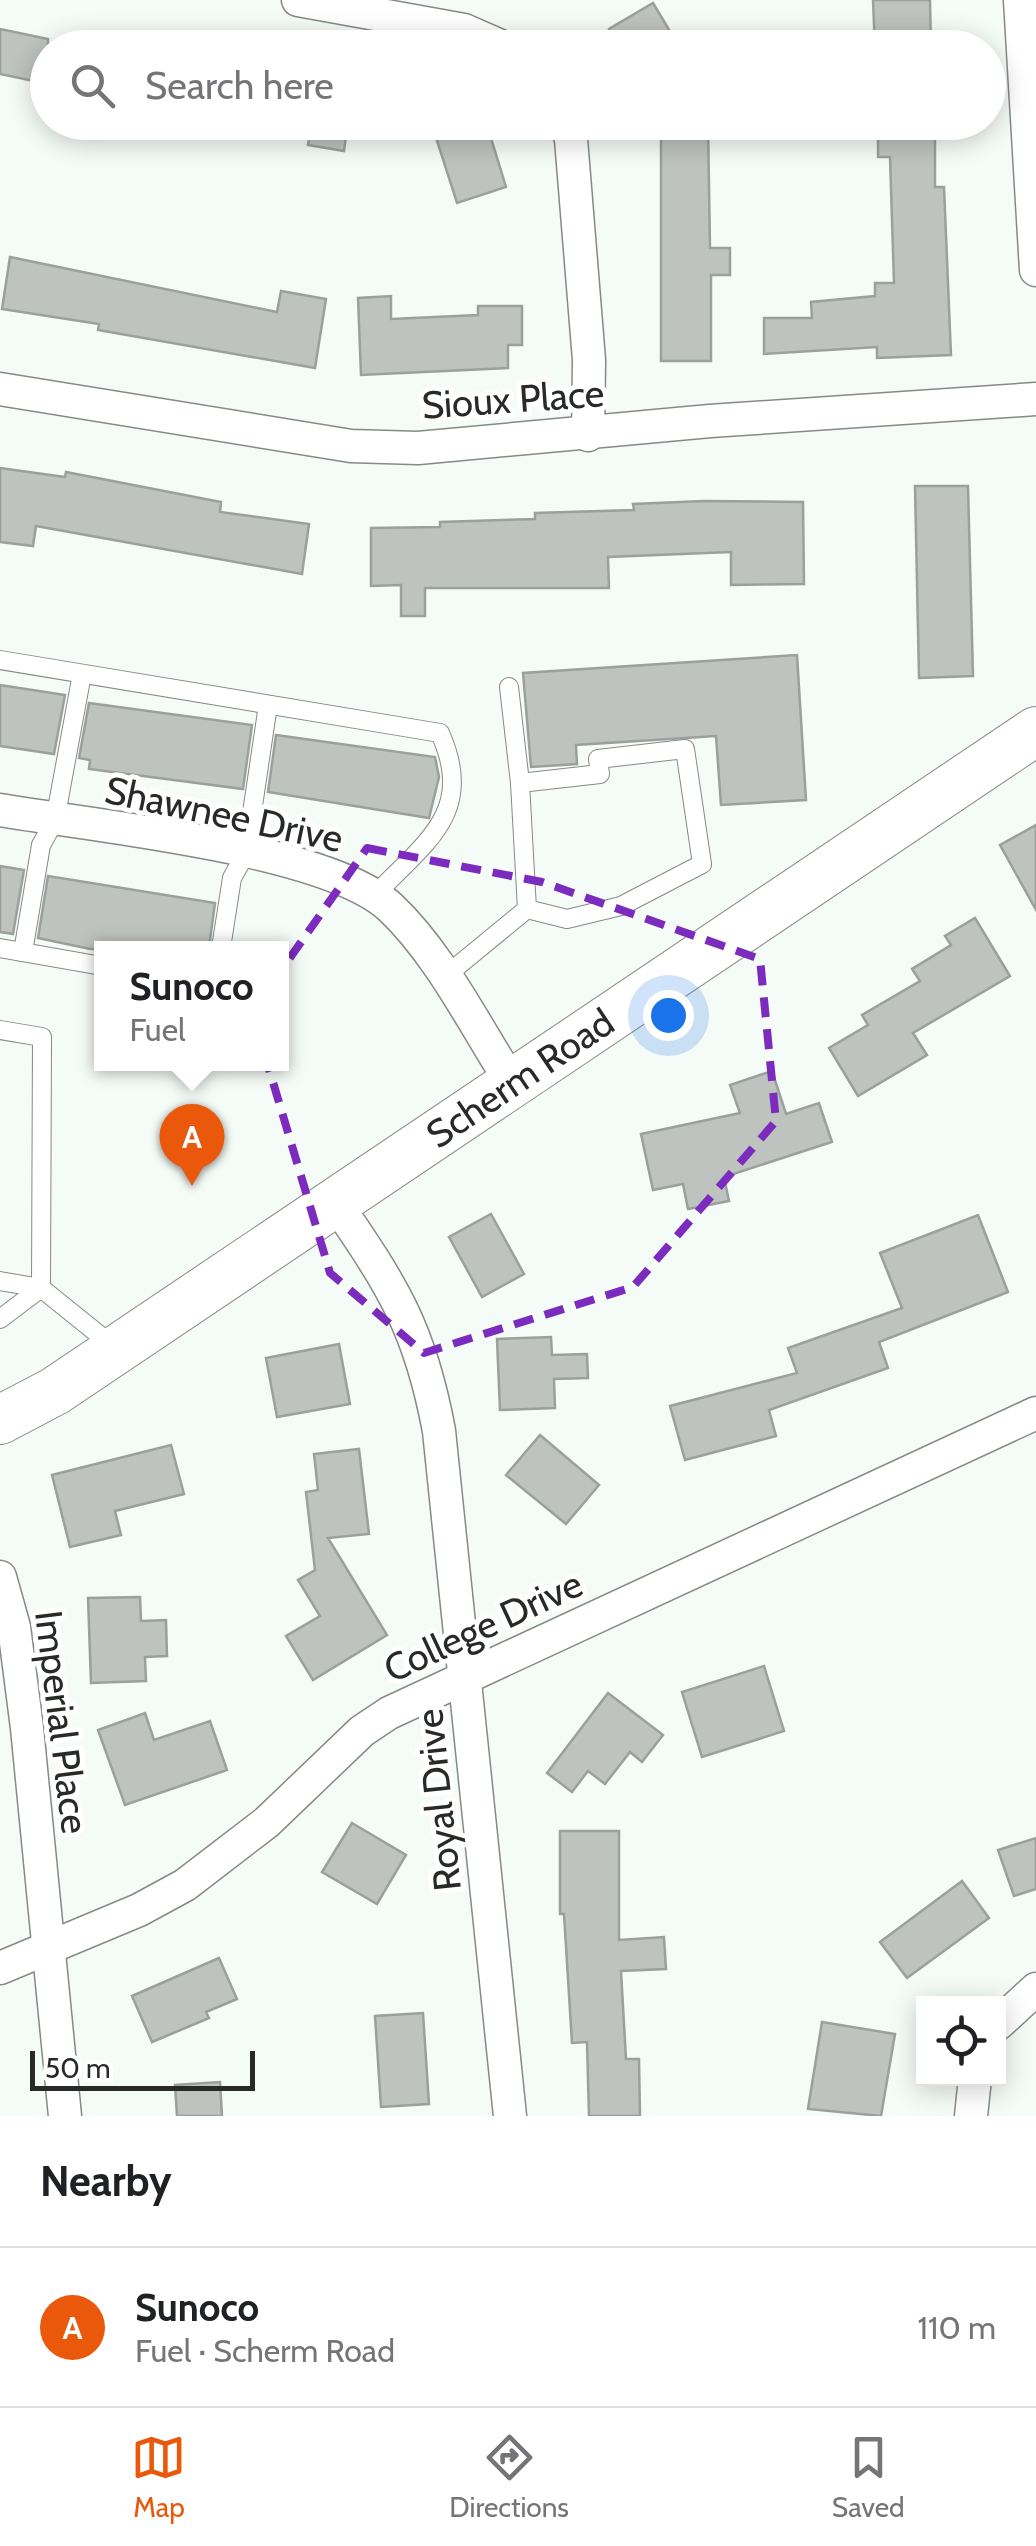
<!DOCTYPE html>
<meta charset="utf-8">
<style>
body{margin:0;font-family:Cabin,sans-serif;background:#f2f2f2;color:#202124}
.controls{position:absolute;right:30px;bottom:30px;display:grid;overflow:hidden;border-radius:0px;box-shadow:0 5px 25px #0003}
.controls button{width:90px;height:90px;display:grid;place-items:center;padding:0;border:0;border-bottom:2px solid #e0e0e0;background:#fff;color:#202124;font:50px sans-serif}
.scale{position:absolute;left:30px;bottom:25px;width:225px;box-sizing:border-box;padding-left:10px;border:5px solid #282a28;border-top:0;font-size:28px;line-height:35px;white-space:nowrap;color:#282a28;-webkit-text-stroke:8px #fff;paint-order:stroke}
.you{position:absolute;left:668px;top:1015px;width:35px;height:35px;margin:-25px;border:8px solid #fff;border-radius:50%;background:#1a73e8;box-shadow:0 0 0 15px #1a73e833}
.badge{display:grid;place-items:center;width:65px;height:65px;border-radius:50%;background:#ea580c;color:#fff;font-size:32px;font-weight:700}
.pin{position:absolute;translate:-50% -82px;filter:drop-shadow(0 2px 5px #0008)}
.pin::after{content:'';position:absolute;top:52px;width:35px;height:30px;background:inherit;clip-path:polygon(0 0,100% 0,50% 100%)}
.popup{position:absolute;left:94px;top:941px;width:195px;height:130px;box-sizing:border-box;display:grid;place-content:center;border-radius:0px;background:#fff;filter:drop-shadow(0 2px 8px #0005);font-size:32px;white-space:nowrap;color:#757577}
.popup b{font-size:38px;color:#202124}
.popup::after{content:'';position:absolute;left:50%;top:100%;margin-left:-20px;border:20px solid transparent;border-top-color:#fff}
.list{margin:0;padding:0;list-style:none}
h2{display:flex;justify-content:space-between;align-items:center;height:130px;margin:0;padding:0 40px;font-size:42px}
h2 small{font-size:32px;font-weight:400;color:#757577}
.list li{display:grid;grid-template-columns:65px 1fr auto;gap:30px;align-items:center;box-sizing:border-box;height:160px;padding:0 40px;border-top:2px solid #e0e0e0}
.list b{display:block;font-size:38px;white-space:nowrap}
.list p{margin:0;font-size:32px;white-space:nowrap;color:#757577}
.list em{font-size:32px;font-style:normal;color:#757577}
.icon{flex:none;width:55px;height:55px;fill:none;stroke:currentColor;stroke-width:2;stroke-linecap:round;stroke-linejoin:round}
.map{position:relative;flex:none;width:1036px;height:2116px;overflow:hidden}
.search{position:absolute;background:#fff;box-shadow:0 5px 25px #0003;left:30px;right:30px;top:30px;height:110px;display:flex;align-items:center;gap:25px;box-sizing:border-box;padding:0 35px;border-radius:55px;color:#757577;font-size:38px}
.sheet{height:290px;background:#fff}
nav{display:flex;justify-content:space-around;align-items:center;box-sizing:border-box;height:140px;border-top:2px solid #e0e0e0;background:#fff;font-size:28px;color:#757577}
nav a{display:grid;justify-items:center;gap:5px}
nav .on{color:#ea580c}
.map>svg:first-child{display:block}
.building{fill:#bec3bf;stroke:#9ba09c;stroke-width:2.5}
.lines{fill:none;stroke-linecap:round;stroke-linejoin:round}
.lane-casing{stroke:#858a86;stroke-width:20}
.street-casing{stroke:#858a86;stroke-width:35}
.secondary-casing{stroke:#858a86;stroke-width:50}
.lane{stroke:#fff;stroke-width:18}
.street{stroke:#fff;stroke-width:32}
.secondary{stroke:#fff;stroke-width:48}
.marked{fill:none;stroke:#7b2cbf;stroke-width:8;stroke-dasharray:20 12;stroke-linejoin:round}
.labels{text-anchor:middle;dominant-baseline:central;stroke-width:10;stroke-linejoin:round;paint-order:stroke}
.street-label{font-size:38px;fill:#282a28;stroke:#fff}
</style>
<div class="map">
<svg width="1036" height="2116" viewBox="0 0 1036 2116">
<rect width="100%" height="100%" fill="#f5fbf7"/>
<g class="building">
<polygon points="873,0 930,0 931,48 875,48"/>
<polygon points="653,3 680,48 620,48 609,29"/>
<polygon points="0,29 48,39 48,84 0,74"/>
<polygon points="312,122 348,122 344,151 308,145"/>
<polygon points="431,122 486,122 506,187 457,203"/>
<polygon points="661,122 708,122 710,248 730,248 730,275 711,275 711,361 661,361"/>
<polygon points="878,122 935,122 935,187 944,187 951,355 877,358 877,347 764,354 764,318 812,318 811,302 875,296 875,283 894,283 890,157 878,157"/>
<polygon points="10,257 277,312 281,291 326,299 315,368 98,330 99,324 2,309"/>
<polygon points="391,296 391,319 478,315 478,306 522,306 522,345 508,345 508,368 361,375 358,298"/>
<polygon points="0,468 65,477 66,472 221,502 220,512 309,524 302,574 36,526 33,546 0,542"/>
<polygon points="915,486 968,486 973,676 919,678"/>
<polygon points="704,501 803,502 804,584 731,585 731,552 608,557 609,588 425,588 425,616 401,616 401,585 371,586 371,528 440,527 440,522 535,519 535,513 634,510 633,504"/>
<polygon points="797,655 806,800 721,805 716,736 576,745 577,764 531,767 523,673"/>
<polygon points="0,685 65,695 54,754 0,746"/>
<polygon points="89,703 252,725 243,789 89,769 90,760 79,758"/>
<polygon points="276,735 435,757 439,777 429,818 268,792"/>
<polygon points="1036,825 1036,910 1000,845"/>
<polygon points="0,866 24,870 13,934 0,932"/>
<polygon points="48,876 215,903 209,948 90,949 38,938"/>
<polygon points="975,918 1010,976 913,1033 927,1055 858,1096 829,1048 868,1025 862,1015 920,981 912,969 951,945 945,936"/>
<polygon points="772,1071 786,1114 819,1103 832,1142 724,1177 729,1201 688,1209 683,1184 653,1190 641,1134 740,1113 730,1085"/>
<polygon points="491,1214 524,1274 482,1297 449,1237"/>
<polygon points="978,1215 1008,1292 879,1342 888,1368 769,1410 776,1436 685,1460 670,1406 797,1373 788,1348 902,1308 880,1253"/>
<polygon points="551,1337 552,1355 587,1354 588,1378 554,1379 555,1408 500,1410 497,1339"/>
<polygon points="339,1344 350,1404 277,1417 266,1358"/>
<polygon points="540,1435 599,1485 566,1524 506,1475"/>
<polygon points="171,1445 184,1494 115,1511 121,1535 70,1547 52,1475"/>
<polygon points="359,1449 369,1534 328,1538 387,1635 313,1680 286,1636 320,1616 298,1580 315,1570 306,1492 318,1490 314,1454"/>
<polygon points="140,1597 141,1621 166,1620 167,1656 145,1657 146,1681 91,1683 88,1598"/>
<polygon points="764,1666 784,1731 702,1757 682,1692"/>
<polygon points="608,1693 663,1735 642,1762 630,1752 605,1784 588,1771 572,1792 547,1773"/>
<polygon points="145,1713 154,1740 210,1721 227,1770 125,1805 98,1730"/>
<polygon points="352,1823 406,1855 377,1904 322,1872"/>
<polygon points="560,1831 619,1831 619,1940 664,1937 666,1969 621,1971 626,2059 639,2059 640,2116 589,2116 587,2042 572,2043 564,1914 560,1914"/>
<polygon points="1036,1838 1036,1889 1014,1896 998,1850"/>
<polygon points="962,1881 989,1918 907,1978 880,1942"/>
<polygon points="219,1958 237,1999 206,2012 209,2018 152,2042 132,1996"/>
<polygon points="423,2013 429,2104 381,2107 375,2016"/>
<polygon points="822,2022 895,2034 881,2116 808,2109"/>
<polygon points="220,2082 222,2116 177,2116 175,2085"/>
</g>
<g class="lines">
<defs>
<g id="lane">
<path d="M0 660 440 733C476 813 425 842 374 896"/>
<polyline points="509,687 520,783"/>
<polyline points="0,948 102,966"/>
<polyline points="221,948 232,878 246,853 268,705"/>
<polyline points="23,952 41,845 55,820 82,674"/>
<polyline points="443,978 527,909 520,783 600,774 598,759 685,749 702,864 621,906 567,919 527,909"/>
<polyline points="0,1030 42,1037 41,1288 0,1319"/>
<polyline points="0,1281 41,1288 113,1346"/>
</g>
<g id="street">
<polyline points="298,0 464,30 505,48"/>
<polyline points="1020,0 1036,270"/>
<polyline points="565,122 571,139 589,360 588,435"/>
<polyline points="0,389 351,446 418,448 710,421 1036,399"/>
<path d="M0 810C93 826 325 848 390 907 440 954 475 1026 512 1083"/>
<path d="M335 1202C393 1287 420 1328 439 1431L510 2116"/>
<polyline points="0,1577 14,1627 27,1728 65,2116"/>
<polyline points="0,1968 139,1910 185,1885 267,1822 362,1731 389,1713 1036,1413"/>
<polyline points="998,2024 1036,1989"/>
<polyline points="971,2116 975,2078"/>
</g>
<polyline id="secondary" points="0,1420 55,1391 1036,731"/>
</defs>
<use href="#lane" class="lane-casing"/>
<use href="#street" class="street-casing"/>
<use href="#secondary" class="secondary-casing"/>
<use href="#lane" class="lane"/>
<use href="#street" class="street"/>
<use href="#secondary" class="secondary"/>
</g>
<path class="marked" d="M367 848 542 882 760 959 776 1121 633 1287 424 1353 330 1273 252 1012Z"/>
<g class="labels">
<g class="street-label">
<text transform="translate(513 399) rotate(-4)">Sioux Place</text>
<text transform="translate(224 814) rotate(12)">Shawnee Drive</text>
<text transform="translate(520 1078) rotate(-34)">Scherm Road</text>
<text transform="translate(483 1626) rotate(-25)">College Drive</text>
<text transform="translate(62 1722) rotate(83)">Imperial Place</text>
<text transform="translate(438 1800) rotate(-96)">Royal Drive</text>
</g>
</g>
</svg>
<div class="controls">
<button><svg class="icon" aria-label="locate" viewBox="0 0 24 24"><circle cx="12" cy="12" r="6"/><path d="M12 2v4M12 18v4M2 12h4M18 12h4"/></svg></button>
</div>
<div class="scale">50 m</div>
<div class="you"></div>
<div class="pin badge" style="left:192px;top:1186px">A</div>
<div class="popup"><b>Sunoco</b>Fuel</div>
<div class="search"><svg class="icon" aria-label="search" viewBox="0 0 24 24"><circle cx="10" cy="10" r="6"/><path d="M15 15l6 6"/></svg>Search here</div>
</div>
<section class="sheet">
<h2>Nearby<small></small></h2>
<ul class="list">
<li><span class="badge">A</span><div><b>Sunoco</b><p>Fuel · Scherm Road</p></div><em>110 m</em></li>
</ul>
</section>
<nav>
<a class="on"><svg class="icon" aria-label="map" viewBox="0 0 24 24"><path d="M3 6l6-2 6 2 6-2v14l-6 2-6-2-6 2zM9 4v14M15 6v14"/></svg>Map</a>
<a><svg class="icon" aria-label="directions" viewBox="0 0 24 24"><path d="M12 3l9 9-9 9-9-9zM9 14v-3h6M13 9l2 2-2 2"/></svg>Directions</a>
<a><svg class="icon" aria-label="saved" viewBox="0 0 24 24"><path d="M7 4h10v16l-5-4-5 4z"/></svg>Saved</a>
</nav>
